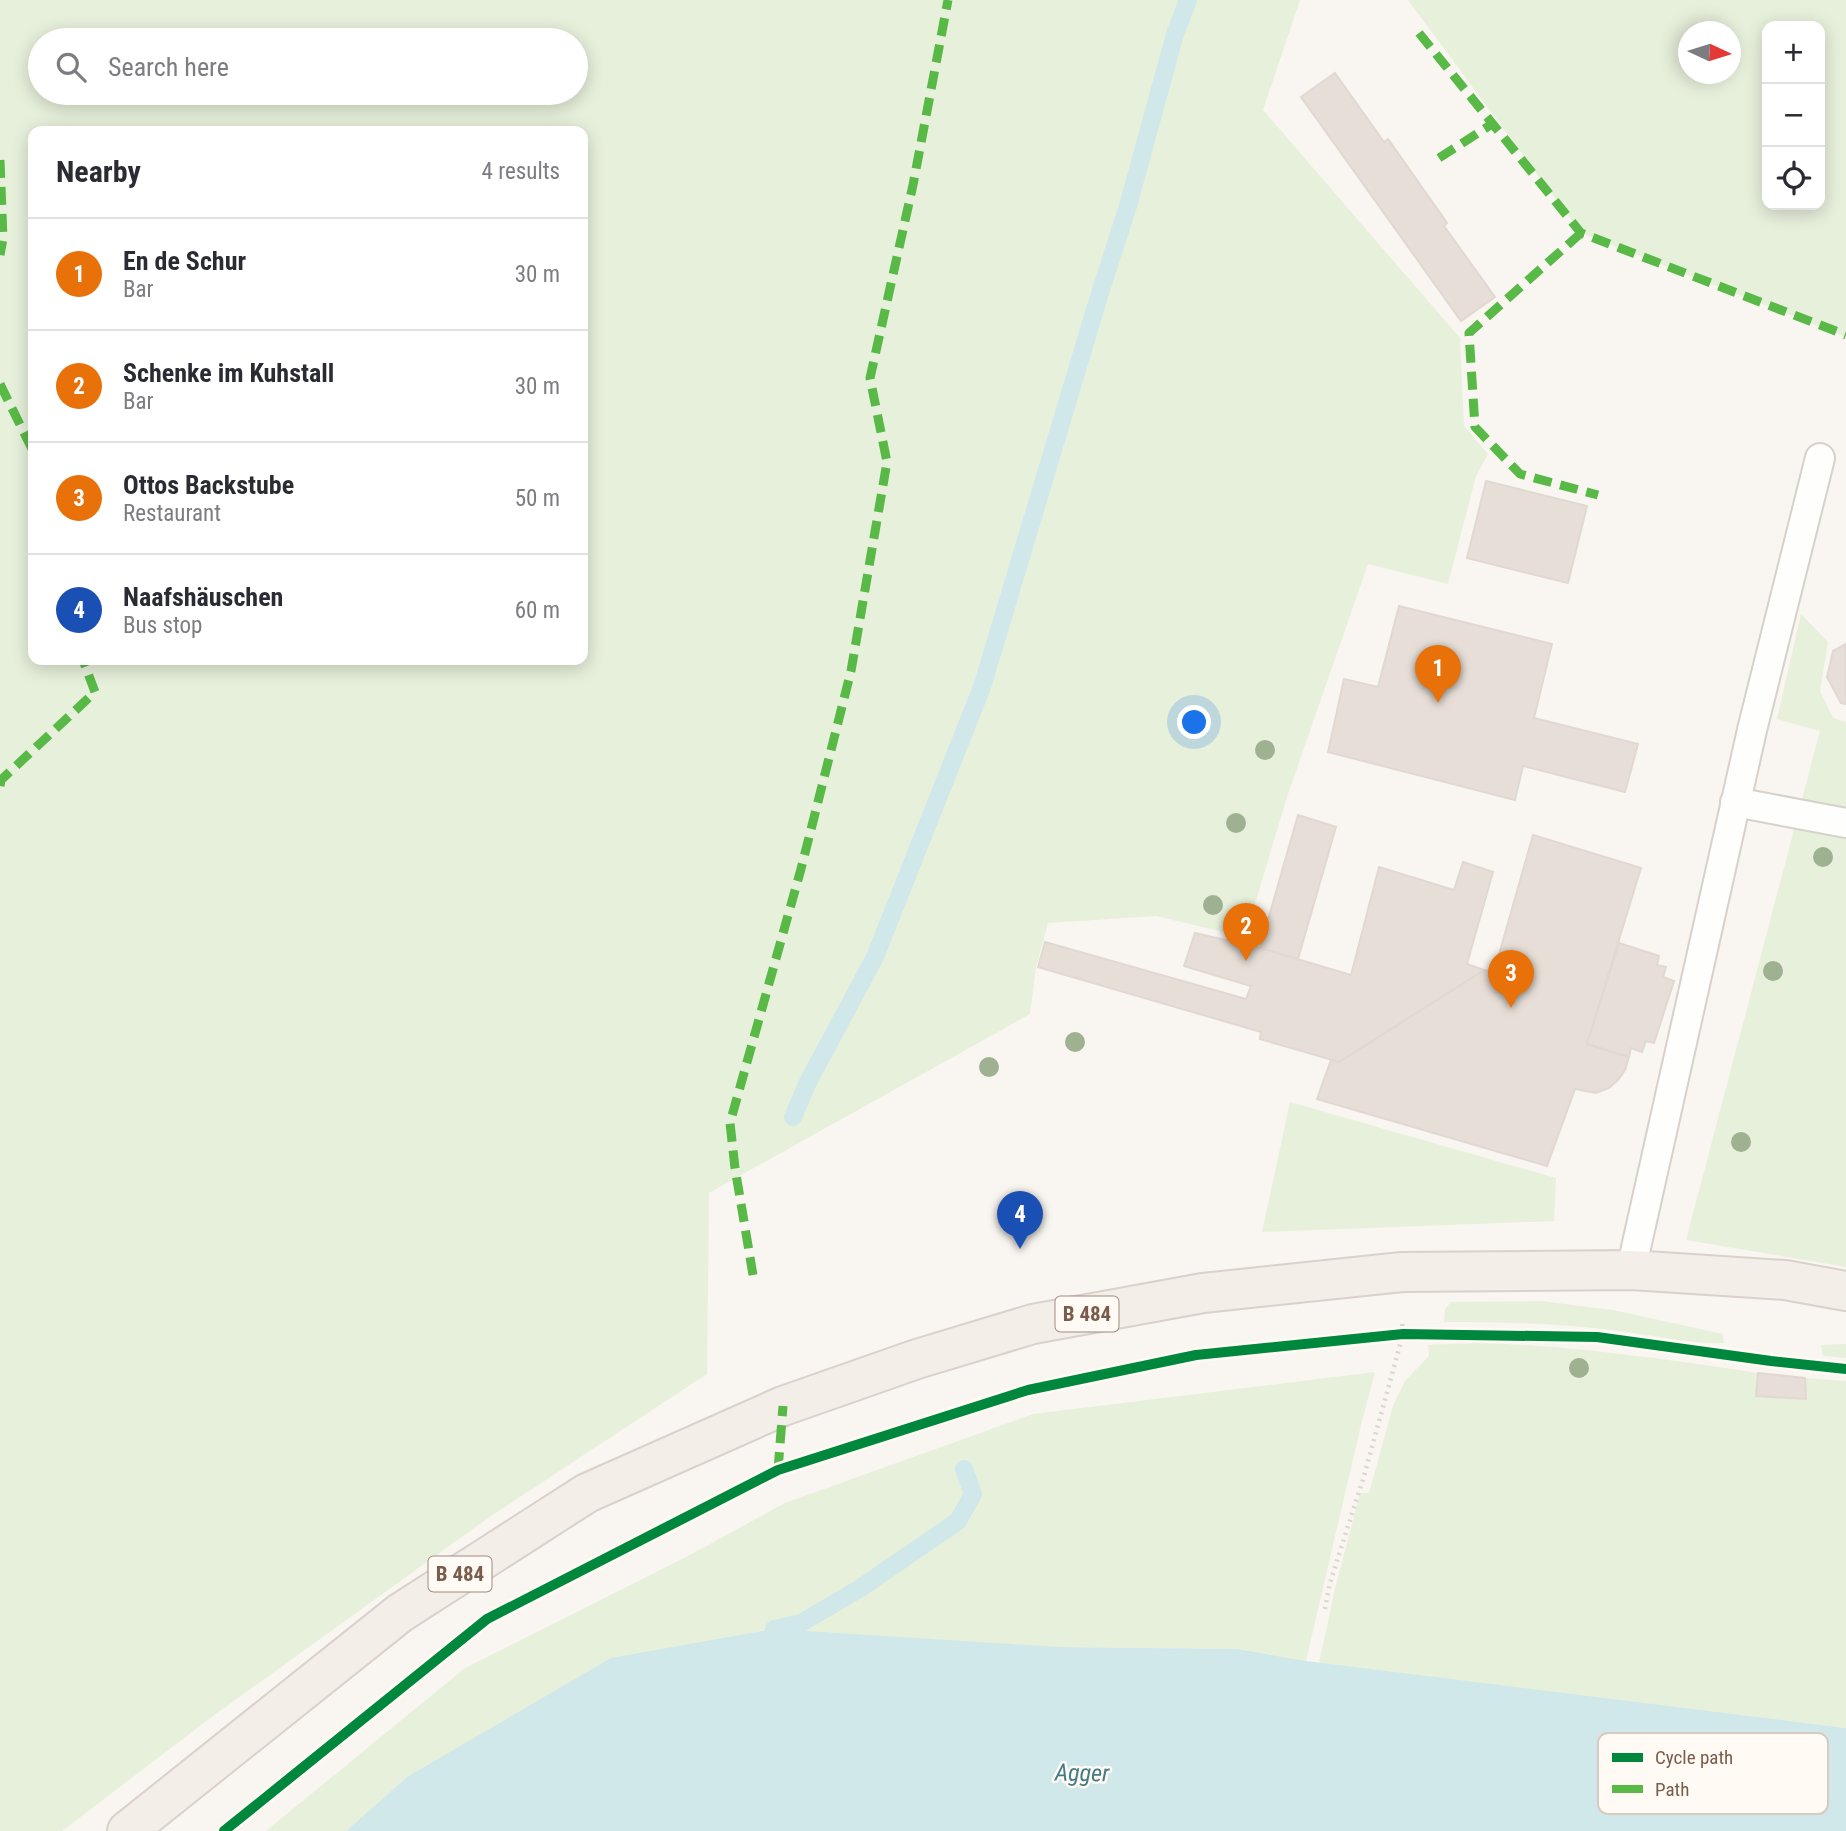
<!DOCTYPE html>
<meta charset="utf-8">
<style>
body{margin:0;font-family:"Roboto Condensed",sans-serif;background:#f7f7f7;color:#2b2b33}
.controls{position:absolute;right:21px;top:21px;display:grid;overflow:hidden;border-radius:14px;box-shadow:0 4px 18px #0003}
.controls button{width:63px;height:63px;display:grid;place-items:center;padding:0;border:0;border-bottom:2px solid #e1e1e2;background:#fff;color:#2b2b33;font:35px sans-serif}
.compass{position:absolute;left:1678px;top:21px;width:63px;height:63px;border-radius:50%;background:#fff;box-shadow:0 4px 18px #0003;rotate:94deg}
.you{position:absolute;left:1195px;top:723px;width:24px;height:24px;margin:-18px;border:5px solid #fff;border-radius:50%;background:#1a73e8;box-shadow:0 0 0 10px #1a73e833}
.badge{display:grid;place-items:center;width:46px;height:46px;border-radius:50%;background:#b45309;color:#fff;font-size:23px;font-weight:700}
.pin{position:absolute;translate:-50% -58px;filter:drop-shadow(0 2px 4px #0008)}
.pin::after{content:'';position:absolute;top:37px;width:24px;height:21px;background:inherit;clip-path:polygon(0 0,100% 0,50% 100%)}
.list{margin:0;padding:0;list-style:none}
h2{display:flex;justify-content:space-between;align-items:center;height:91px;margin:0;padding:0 28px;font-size:30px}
h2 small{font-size:23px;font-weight:400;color:#7c7c81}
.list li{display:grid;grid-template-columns:46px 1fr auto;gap:21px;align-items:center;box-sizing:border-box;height:112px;padding:0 28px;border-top:2px solid #e1e1e2}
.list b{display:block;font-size:26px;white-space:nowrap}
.list p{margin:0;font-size:23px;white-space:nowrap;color:#7c7c81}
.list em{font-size:23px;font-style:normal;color:#7c7c81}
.icon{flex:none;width:38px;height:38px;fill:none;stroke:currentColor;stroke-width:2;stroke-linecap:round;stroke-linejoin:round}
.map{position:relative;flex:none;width:1846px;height:1831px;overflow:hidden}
.search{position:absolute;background:#fff;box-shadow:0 4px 18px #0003;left:28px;top:28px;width:560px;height:77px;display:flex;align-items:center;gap:18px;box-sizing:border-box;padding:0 24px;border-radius:38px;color:#7c7c81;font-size:26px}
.panel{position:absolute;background:#fff;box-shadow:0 4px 18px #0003;left:28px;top:126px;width:560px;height:539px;border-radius:14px}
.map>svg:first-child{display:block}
.green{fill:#e7f0db;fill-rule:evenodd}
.water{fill:#d0e8ea}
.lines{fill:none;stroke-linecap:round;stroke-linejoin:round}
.stream{stroke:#d0e8ea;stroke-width:18}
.building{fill:#e6ded7;stroke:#e2d8d2;stroke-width:2}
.service-casing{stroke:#d7d1cb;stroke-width:32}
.primary-casing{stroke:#dad1cc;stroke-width:42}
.path{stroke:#dcd5d0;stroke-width:4.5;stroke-dasharray:2 5;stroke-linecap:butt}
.service{stroke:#fefefd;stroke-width:28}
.primary{stroke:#f3eee8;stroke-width:38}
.quiet{stroke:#58b947;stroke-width:9;stroke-dasharray:18 9;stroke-linecap:butt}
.cycleway-casing{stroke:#fffaf3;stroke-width:15}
.cycleway{stroke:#00873e;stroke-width:10}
.tree{fill:#9eb190}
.labels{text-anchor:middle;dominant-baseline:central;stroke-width:5;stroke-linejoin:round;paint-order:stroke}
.shield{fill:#fffaf3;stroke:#a28b7f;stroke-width:2}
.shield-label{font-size:21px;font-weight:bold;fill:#7a5c4d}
.water-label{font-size:24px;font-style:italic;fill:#437c86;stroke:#fffaf3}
.key{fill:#fffaf3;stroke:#d7cbc1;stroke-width:2}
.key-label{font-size:19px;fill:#7a5c4d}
</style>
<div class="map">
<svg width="1846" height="1831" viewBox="0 0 1846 1831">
<rect width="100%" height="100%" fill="#f9f5f0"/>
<g class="green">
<path d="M0 0H1300L1263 110 1460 338 1464 426 1488 454 1476 476 1448 584 1368 564 1287 797 1245 937 1156 916 1048 923 1036 967 1030 1014 709 1193 707 1374 488 1518 213 1716 62 1831H0ZM40 40H576V93H40ZM33 131H583V660H33Z"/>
<path d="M1408 0H1846V337L1581 233ZM1767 26H1820V205H1767ZM1688 32H1730V74H1688Z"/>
<polygon points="1801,614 1828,642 1820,691 1833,718 1846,722 1846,1267 1686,1240 1820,731 1777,719"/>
<polygon points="1290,1102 1556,1178 1554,1221 1262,1232"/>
<path d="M1541 1301 1613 1310 1723 1334 1724 1343C1686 1344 1649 1334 1612 1330 1556 1323 1501 1322 1444 1322L1445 1309 1451 1302Z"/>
<path d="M1474 1343C1570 1345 1663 1359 1758 1373L1757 1396 1805 1399V1378L1846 1381V1728L1319 1663 1335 1589 1360 1493H1369L1393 1406 1405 1381 1429 1356 1428 1345Z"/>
<polygon points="1846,1344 1846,1358 1823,1356 1821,1345"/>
<polygon points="1375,1372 1361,1425 1306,1661 1238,1649 1059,1647 407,1777 346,1831 266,1831 465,1668 688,1556 785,1503 1033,1414"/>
</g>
<polygon class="water" points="774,1629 1059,1647 1238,1649 1306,1661 1846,1728 1846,1831 346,1831 407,1777 611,1658"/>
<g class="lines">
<g class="stream">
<polyline points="793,1117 808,1082 875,957 982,687 1100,293 1128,206 1175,34 1188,0"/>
<polyline points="775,1650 774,1629 801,1623 859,1589 958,1521 973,1494 964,1469"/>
</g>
</g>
<g class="building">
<polygon points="1335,73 1384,142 1388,139 1447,223 1444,226 1495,297 1461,321 1301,97"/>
<polygon points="1486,481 1587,506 1568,583 1467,558"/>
<polygon points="1399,606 1552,644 1534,718 1638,744 1625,792 1523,766 1515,800 1328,752 1344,679 1378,687"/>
<polygon points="1846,644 1846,704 1841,703 1827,677 1833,651"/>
<polygon points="1298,815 1336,827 1298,959 1260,948"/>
<polygon points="1533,835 1641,868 1587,1044 1629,1057 1625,1070 1618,1080 1609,1088 1596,1093 1575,1089 1547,1166 1317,1099 1331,1060 1339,1062 1484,970 1494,972"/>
<polygon points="1463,862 1493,872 1467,964 1484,970 1339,1062 1260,1039 1261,1032 1038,967 1045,942 1246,999 1251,986 1184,966 1195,933 1260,948 1351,975 1379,867 1454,890"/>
<polygon points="1619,943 1659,956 1657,965 1666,967 1663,977 1674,981 1654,1043 1646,1041 1642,1052 1631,1048 1629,1057 1587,1044"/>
<polygon points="1758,1373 1805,1378 1806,1399 1756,1396"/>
</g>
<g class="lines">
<defs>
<g id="service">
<polyline points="1735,802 1846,823"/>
<polyline points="1631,1270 1752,730 1820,458"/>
</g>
<polyline id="primary" points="127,1831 400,1613 587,1493 783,1406 917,1359 1033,1324 1203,1293 1402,1272 1631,1270 1785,1280 1846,1291"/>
</defs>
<use href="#service" class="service-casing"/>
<use href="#primary" class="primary-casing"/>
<polyline class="path" points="1325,1609 1330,1583 1364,1476 1403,1334 1402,1322"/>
<use href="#service" class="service"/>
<use href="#primary" class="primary"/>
<g class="quiet">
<polyline points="1419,33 1581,233 1846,335"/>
<polyline points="1439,158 1492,124"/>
<polyline points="0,160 3,239 0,255"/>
<polyline points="1581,233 1469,333 1475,427 1520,474 1598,495"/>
<polyline points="0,384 33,451"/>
<polyline points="0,786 1,780 95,692 83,660"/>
<polyline points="753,1275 735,1168 730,1123 801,869 851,671 887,462 870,378 913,185 948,0"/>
<polyline points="778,1470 783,1406"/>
</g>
<defs>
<polyline id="cycleway" points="224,1831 487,1619 778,1470 1028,1390 1196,1355 1403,1334 1597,1337 1771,1361 1846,1369"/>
</defs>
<use href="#cycleway" class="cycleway-casing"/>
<use href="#cycleway" class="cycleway"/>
</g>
<g class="tree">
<circle cx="1265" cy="750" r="10"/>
<circle cx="1236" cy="823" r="10"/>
<circle cx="1823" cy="857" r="10"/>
<circle cx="1213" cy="905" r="10"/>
<circle cx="1773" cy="971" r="10"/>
<circle cx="1075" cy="1042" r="10"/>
<circle cx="989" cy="1067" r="10"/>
<circle cx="1741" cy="1142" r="10"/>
<circle cx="1579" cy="1368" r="10"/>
</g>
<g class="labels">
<g class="shield">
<rect x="1055.5" y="1296.5" width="63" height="35" rx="5"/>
<rect x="428.5" y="1556.5" width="63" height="35" rx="5"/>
</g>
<g class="shield-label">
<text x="1087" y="1314">B 484</text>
<text x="460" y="1574">B 484</text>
</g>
<g class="water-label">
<text transform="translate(1082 1773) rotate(1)">Agger</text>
</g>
</g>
<rect x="1598" y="1733" width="230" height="81" rx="10" class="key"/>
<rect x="1612" y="1753" width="31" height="9" fill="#00873e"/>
<rect x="1612" y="1785" width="31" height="8" fill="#58b947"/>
<g class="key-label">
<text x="1655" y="1764">Cycle path</text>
<text x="1655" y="1796">Path</text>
</g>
</svg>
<div class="controls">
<button>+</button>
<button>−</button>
<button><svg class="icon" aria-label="locate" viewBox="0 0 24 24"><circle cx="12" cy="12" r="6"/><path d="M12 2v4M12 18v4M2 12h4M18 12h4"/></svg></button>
</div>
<svg class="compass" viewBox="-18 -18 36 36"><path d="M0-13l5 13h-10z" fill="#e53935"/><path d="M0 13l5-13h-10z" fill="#7c7c81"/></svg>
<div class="you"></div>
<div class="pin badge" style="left:1438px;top:703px;background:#e8710a">1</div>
<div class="pin badge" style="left:1246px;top:961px;background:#e8710a">2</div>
<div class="pin badge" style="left:1511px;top:1008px;background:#e8710a">3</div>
<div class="pin badge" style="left:1020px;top:1249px;background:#1a4fb4">4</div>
<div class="search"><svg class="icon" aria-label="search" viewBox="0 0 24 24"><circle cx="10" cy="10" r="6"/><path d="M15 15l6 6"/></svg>Search here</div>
<section class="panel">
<h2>Nearby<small>4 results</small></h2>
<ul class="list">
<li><span class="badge" style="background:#e8710a">1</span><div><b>En de Schur</b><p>Bar</p></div><em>30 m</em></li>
<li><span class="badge" style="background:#e8710a">2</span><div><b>Schenke im Kuhstall</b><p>Bar</p></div><em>30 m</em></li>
<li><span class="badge" style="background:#e8710a">3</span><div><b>Ottos Backstube</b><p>Restaurant</p></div><em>50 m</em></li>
<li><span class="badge" style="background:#1a4fb4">4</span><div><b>Naafshäuschen</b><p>Bus stop</p></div><em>60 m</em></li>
</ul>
</section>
</div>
